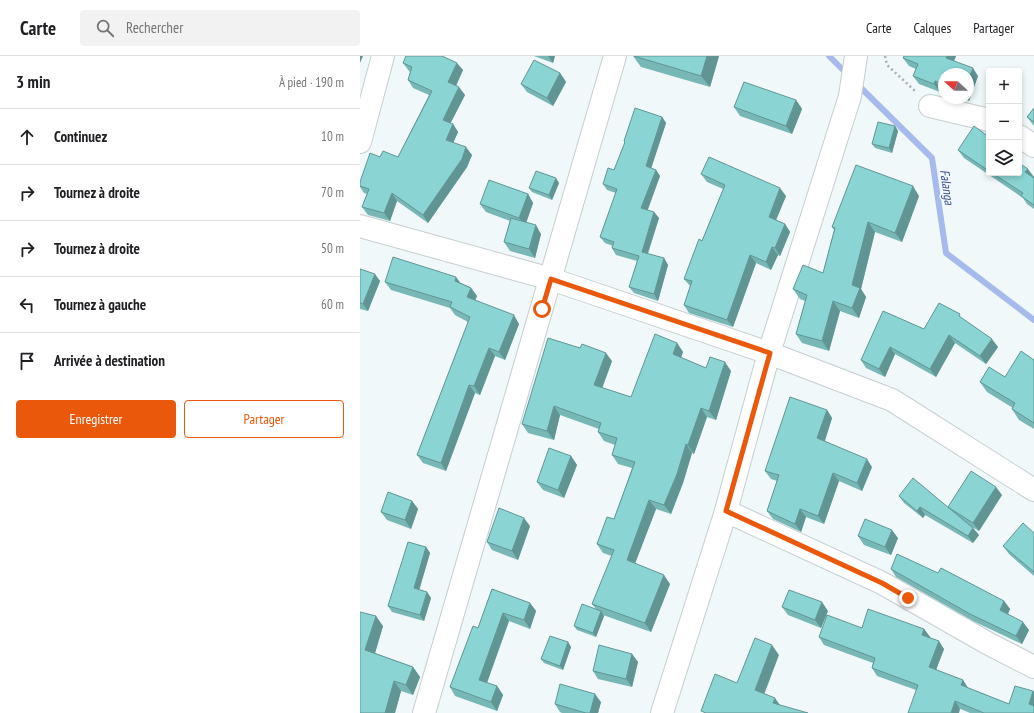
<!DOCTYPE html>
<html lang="fr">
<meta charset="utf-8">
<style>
body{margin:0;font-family:"PT Sans Narrow",sans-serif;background:#f2f2f2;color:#202124}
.controls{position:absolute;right:12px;top:12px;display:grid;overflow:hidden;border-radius:4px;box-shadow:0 2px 6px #0003}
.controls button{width:36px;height:36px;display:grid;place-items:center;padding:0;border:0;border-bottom:1px solid #e0e0e0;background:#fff;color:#202124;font:20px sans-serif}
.compass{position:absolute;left:578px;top:12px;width:36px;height:36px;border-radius:50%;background:#fff;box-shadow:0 2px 6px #0003;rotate:291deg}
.stop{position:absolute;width:12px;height:12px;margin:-9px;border:3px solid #ea580c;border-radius:50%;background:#fff}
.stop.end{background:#ea580c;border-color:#fff;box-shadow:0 1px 4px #0008}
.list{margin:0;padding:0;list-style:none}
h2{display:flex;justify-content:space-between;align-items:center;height:52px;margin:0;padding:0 16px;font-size:17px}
h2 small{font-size:13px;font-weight:400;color:#757577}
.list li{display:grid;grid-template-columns:26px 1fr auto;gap:12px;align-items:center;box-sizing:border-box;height:56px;padding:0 16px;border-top:1px solid #e0e0e0}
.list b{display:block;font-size:15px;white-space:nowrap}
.list em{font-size:13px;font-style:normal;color:#757577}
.actions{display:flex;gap:8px;padding:12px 16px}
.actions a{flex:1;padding:9px 0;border:1px solid #ea580c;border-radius:4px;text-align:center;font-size:14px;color:#ea580c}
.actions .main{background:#ea580c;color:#fff}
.icon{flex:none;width:22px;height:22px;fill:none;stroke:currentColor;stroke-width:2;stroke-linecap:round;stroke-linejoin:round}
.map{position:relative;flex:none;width:674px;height:657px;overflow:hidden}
header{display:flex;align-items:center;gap:24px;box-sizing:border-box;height:56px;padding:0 20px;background:#fff;border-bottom:1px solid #e0e0e0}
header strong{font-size:19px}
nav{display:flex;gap:22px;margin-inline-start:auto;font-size:14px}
.search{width:280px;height:36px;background:#f2f2f2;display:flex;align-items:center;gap:10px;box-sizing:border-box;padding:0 14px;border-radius:4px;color:#757577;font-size:15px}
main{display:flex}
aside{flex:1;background:#fff}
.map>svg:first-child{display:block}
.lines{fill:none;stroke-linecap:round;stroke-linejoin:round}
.stream{stroke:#a7baec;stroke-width:6}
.minor-casing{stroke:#c6ced0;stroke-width:24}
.path{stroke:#a6adae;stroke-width:2.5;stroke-dasharray:2 3;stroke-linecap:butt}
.minor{stroke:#fff;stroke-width:22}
.wall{fill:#77b7b6}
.shaded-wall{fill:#619594}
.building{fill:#8ad5d4;stroke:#619594}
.route{stroke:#ea580c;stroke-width:5}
.labels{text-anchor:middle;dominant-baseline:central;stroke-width:3;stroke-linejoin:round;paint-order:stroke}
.water-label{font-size:13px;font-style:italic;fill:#3e5290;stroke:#f0f8fa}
</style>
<header>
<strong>Carte</strong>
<div class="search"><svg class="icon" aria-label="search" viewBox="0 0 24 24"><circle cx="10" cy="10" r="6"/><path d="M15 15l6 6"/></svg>Rechercher</div>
<nav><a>Carte</a><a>Calques</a><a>Partager</a></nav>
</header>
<main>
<aside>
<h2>3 min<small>À pied · 190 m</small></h2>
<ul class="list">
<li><svg class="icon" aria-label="ahead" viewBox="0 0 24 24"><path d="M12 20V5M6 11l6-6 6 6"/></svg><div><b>Continuez</b></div><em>10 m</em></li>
<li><svg class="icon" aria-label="right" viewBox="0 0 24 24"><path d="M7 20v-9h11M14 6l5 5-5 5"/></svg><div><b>Tournez à droite</b></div><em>70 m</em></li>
<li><svg class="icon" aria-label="right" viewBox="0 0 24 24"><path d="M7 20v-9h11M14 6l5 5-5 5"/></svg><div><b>Tournez à droite</b></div><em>50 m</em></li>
<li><svg class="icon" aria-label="left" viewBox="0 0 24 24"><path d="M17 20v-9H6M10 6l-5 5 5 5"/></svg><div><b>Tournez à gauche</b></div><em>60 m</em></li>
<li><svg class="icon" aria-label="arrive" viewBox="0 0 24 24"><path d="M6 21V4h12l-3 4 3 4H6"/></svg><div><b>Arrivée à destination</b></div></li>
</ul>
<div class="actions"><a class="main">Enregistrer</a><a>Partager</a></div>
</aside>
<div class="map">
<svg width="674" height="657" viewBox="0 0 674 657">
<rect width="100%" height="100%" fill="#f0f8fa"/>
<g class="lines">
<g class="stream">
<polyline points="469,0 488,19"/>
<polyline points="497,28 572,102 586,197 674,264"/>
</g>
<defs>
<g id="minor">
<polyline points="570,50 629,64"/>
<polyline points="659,80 674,90"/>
<polyline points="0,86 23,0"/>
<polyline points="0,170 191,223 409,297 532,344 674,434"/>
<polyline points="366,455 522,527 629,588 674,611"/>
<polyline points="64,657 255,0"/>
<polyline points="302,657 366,455 409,297 490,40 496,0"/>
</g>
</defs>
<use href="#minor" class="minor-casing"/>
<polyline class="path" points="525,0 527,9 555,35"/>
<use href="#minor" class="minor"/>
</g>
<g class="wall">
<polygon points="174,0 195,0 193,7"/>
<polygon points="273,0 359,0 350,31 281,11"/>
<polygon points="544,0 596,0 594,5 618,20 609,45 603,42 608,42 608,18 584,18 584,34 581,33 580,36 559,28 553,20 556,13 549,10 543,2"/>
<polygon points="84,1 103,14 96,30 105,39 90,68 93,68 98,76 93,87 112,99 107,111 68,167 37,145 30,165 8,159 2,151 7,138 4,137 0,131 0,126 20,101 38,101 69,39 53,32 48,24 50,16 49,15 43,7"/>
<polygon points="200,17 206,26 193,50 167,36 161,28"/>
<polygon points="436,44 442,53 432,78 380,60 374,51"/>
<polygon points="674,52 674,70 667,61"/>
<polygon points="302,61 306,67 291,112 296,114 300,120 287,154 294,156 299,162 288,198 304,202 308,209 298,245 274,237 269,231 277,205 256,199 252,192 253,190 245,187 240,181 256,137 247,134 243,128 254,114 265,87 264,85"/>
<polygon points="535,70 538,75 532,97 515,92 512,88"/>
<polygon points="629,81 629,117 659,117 674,121 674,153 667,148 663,142 604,102 598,94"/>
<polygon points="341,118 426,140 416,164 425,168 430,176 420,200 418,199 411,214 396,207 373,271 329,257 324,249 330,230 324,223 342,185 363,133 347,126"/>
<polygon points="199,127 192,144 172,136 169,132"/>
<polygon points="168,138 173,147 166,167 181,178 175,202 150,195 144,186 150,165 126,156 120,148"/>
<polygon points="559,140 542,186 515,176 501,233 506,241 499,262 480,255 469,295 442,287 436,278 445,245 440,243 433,233 463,217 474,174 472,171"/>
<polygon points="0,213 20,225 8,255 0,253"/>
<polygon points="25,226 101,227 111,232 117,240 115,244 159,268 145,304 135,300 120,339 115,337 86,415 63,407 57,399 108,266 95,259 90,252 31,234"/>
<polygon points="603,263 638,291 626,308 595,287 576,321 535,298 525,321 506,312 501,304 564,273"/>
<polygon points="317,287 323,296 321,302 346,312 371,315 356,364 347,361 334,398 332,397 323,427 311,458 296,453 275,507 310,528 291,576 243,559 244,560 236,581 217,574 214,570 236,553 232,548 252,500 243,497 237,488 254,463 272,412 258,408 252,399 255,389 244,385 238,376 239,373 200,359 194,384 168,377 162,368 252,305 242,332 271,341"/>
<polygon points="674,304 674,373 659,364 652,353 653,352 627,336 620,326 645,321"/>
<polygon points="467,354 472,362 465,385 512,411 502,435 479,425 464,468 446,461 441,476 413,463 407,455 417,425 411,423 405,415"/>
<polygon points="211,400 217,409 204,442 183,434 177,426"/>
<polygon points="642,439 619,475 612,471 619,479 613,487 565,459 563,462 544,447 539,440 589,452"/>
<polygon points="52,445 58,453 51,473 27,464 21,456"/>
<polygon points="170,470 158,504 132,494 127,486"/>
<polygon points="674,477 674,520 649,498 643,490"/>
<polygon points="498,480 538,482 531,499 504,489"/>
<polygon points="66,491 70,497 59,534 67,536 71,542 64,565 32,556 28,550"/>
<polygon points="531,513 578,517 644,545 650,553 648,558 669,574 662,588 615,566 536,521"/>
<polygon points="132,533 170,547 176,555 170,573 149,565 127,627 137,630 143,639 137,655 95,640 90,631 118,572"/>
<polygon points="422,551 468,555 461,572 428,559"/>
<polygon points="0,556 23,570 15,597 53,611 60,621 53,639 41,635 35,657 0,657"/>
<polygon points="564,573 570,581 570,582 584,593 576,614 603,624 608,632 649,648 674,657 610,657 556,634 517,620 512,612 513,607 464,589 459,581"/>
<polygon points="208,586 211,591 203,614 184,607 181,603"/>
<polygon points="272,598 278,606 272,631 238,623 233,615"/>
<polygon points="241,646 238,657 202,657 200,656 195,648"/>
</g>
<g class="shaded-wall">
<polygon points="0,0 3,0 0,7"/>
<polygon points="188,0 195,0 193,7"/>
<polygon points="347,0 359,0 350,31 341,20"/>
<polygon points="587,0 596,0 592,10 586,2"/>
<polygon points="97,7 103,14 94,34 88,26"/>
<polygon points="613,12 618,20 609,45 607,42 608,42 608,25"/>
<polygon points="200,17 206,26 193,50 187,42"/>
<polygon points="575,25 581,33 580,36 574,28"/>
<polygon points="99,31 105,39 88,72 83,64"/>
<polygon points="436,44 442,53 432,78 426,70"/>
<polygon points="302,61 306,67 290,116 286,110"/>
<polygon points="93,68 98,76 91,92 86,84"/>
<polygon points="535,70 538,75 532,97 529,92"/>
<polygon points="106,91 112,99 107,111 68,167 63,159"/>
<polygon points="668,113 674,121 671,125 665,116"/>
<polygon points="296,114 300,120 286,159 281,152"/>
<polygon points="196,122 199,127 192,144 189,139"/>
<polygon points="553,130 559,140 542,186 535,177"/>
<polygon points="420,132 426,140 414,169 409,161"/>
<polygon points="32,137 37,145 30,165 24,157"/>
<polygon points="168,138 173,147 165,170 159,162"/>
<polygon points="294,156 299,162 286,202 282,196"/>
<polygon points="508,166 515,176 501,233 506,241 499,262 492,252 492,229"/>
<polygon points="425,168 430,176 420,200 415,192"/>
<polygon points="176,169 181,178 175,202 169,193"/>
<polygon points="412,191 418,199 411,214 406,206"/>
<polygon points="390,199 396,207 373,271 367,264"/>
<polygon points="304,202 308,209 298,245 294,238"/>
<polygon points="15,218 20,225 8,255 3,248"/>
<polygon points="96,221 102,229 95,225"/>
<polygon points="111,232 117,240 113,249 107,241"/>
<polygon points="473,245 480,255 469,295 462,285"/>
<polygon points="154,259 159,268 145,304 139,296"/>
<polygon points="589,279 595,287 576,321 570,313"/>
<polygon points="632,283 638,291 626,308 620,300"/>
<polygon points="317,287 323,296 319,307 313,298"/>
<polygon points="530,291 535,298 525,321 519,313"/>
<polygon points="129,292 135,300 120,339 114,330"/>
<polygon points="246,297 252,305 240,338 234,329"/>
<polygon points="365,306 371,315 356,364 349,355"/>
<polygon points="109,329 115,337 86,415 81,407"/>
<polygon points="194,350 200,359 194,384 187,375"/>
<polygon points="341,352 347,361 334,398 328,389"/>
<polygon points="467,354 472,362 463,390 457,382"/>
<polygon points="326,388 332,397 323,427 311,458 304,449"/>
<polygon points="211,400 217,409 204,442 198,434"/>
<polygon points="507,403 512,411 502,435 497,427"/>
<polygon points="473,417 479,425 464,468 458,460"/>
<polygon points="636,431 642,439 619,475 613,467"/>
<polygon points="289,444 296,453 273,513 267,504"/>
<polygon points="52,445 58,453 51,473 45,464"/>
<polygon points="560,451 565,459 563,462 557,455"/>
<polygon points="440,453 446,461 441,476 435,468"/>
<polygon points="164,462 170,470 158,504 152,495"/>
<polygon points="613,472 619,479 613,487 608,480"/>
<polygon points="532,474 538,482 531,499 525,491"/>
<polygon points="66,491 70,497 58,538 54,532"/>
<polygon points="304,519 310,528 291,576 285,567"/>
<polygon points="67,536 71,542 64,565 60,559"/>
<polygon points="644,545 650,553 646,562 640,554"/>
<polygon points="462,546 468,555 461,572 455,564"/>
<polygon points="170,547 176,555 170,573 164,564"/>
<polygon points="241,555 244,560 236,581 233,577"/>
<polygon points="143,557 149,565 125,632 119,624"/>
<polygon points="16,560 23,570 13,604 5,594"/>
<polygon points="663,566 669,574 662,588 656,580"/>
<polygon points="564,573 570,581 568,587 562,579"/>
<polygon points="579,585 584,593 574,619 569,611"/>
<polygon points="208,586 211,591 203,614 200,610"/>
<polygon points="412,589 419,599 402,644 395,634"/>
<polygon points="272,598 278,606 272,631 266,623"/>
<polygon points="53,611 60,621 53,639 46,629"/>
<polygon points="603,624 608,632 601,629"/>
<polygon points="34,625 41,635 35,657 25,657"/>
<polygon points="137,630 143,639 137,655 131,646"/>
<polygon points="673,635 674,636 674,655 669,648"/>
<polygon points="235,638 241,646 238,657 230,657"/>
<polygon points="415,642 422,652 413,647"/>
<polygon points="595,645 600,653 599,657 591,657"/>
</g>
<g class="building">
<polygon points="46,0 82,0 97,7 88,26 99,31 83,64 93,68 86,84 106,91 102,103 63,159 32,137 24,157 2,151 9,133 0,130 0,126 10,97 20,101 23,95 38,101 72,35 48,24 52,11 43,7"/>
<polygon points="274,0 347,0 341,20"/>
<polygon points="544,0 587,0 586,2 613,12 608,25 608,18 584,18 584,29 575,25 574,28 553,20 558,8 543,2"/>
<polygon points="174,4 200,17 187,42 161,28"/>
<polygon points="384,26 436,44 426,70 374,51"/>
<polygon points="275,52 302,61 286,110 296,114 281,152 294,156 282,196 304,202 294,238 269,231 279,200 252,192 254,186 240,181 257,133 243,128 248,112 254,114 265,86 264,85"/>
<polygon points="674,52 674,66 667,61"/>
<polygon points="518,66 535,70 529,92 512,88"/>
<polygon points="614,70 629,81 629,115 598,94"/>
<polygon points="349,101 420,132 409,161 425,168 415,192 412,191 406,206 390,199 367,264 324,249 332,225 324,223 339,183 342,185 365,129 341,118"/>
<polygon points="659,107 668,113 665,116 674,122 674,149 661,140 663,137 632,117 659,117"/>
<polygon points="496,109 553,130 535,177 508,166 492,229 500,232 492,252 473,245 462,285 436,278 447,239 433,233 443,209 463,217 475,172 472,171"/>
<polygon points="176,115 196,122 189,139 169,132"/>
<polygon points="129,124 168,138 159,162 120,148"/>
<polygon points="151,162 176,169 169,193 144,186"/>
<polygon points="33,201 96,221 95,225 111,232 107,241 154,259 139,296 129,292 114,330 109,329 81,407 57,399 110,261 90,251 92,246 25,226"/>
<polygon points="0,213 15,218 3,248 0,247"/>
<polygon points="579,247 600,258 599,260 632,283 620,300 589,279 570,313 530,291 519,313 501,304 523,255 564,273"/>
<polygon points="295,278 317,287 313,298 346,312 350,301 365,306 349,355 341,352 328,389 326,388 317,418 304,449 289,444 267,504 304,519 285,567 232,548 254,494 237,488 247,461 254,463 275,406 252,399 257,382 238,376 241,367 194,350 187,375 162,368 188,282 220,292 222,288 246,297 234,329 271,341"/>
<polygon points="661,295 674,304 674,367 652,353 655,347 620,326 629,311 645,321"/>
<polygon points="430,341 467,354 457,382 507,403 497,427 473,417 458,460 440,453 435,468 407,455 419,419 405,415"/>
<polygon points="189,392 211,400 198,434 177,426"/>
<polygon points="611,415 636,431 613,467 588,451"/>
<polygon points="553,422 613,472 608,480 560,451 557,455 539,440"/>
<polygon points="28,436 52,445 45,464 21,456"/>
<polygon points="139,452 164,462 152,495 127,486"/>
<polygon points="505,463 532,474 525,491 498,480"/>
<polygon points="663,467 674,477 674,516 643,490"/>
<polygon points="48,486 66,491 54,532 67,536 60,559 28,550"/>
<polygon points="537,498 578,517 581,512 644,545 640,554 663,566 656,580 610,558 531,513"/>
<polygon points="132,533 170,547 164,564 143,557 119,624 137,630 131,646 90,631 113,570 118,572"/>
<polygon points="429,534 462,546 455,564 422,551"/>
<polygon points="222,548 241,555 233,577 214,570"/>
<polygon points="508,553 564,573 562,579 579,585 569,611 603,624 601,629 649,648 655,630 673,635 669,648 674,650 674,657 624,657 595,645 591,657 548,657 558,629 512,612 515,602 459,581 467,559 502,572"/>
<polygon points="0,556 16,560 5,594 53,611 46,629 34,625 25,657 0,657"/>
<polygon points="190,580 208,586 200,610 181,603"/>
<polygon points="395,582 412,589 395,634 415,642 413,647 448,657 346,657 341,655 355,618 377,627"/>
<polygon points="239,589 272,598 266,623 233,615"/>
<polygon points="200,628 235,638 230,657 226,657 195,648"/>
</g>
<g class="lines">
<polyline class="route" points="182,253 191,223 410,297 366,455 522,527 548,542"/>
</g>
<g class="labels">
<g class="water-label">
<text transform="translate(587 131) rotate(82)">Falanga</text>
</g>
</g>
</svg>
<div class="controls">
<button>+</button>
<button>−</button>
<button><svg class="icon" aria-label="layers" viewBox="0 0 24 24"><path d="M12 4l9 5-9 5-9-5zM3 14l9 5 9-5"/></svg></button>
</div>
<svg class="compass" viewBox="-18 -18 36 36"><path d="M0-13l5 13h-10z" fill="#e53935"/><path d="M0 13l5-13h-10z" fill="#757577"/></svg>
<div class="stop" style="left:182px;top:253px"></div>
<div class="stop end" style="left:548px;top:542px"></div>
</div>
</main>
